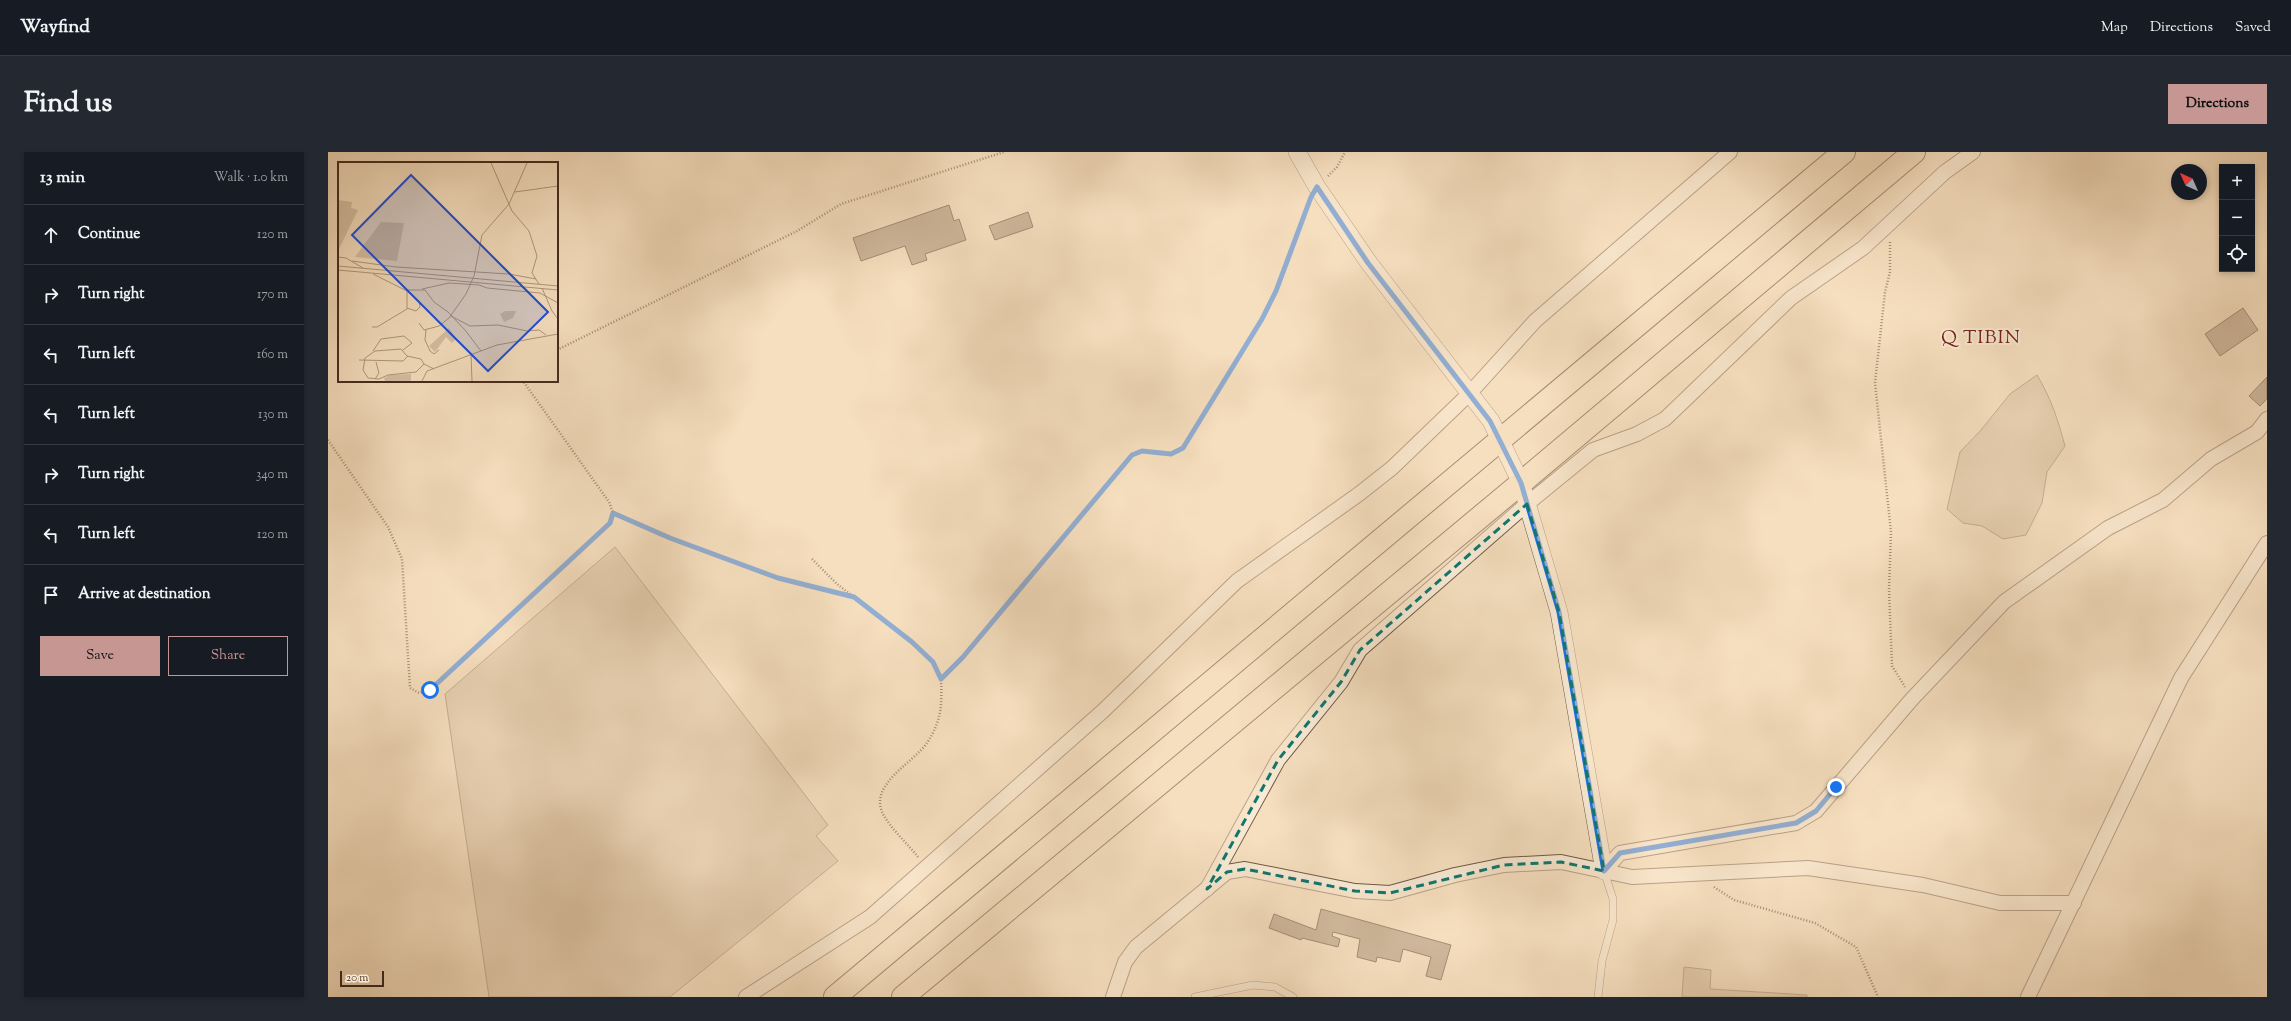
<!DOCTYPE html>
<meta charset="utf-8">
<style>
body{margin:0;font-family:"Sorts Mill Goudy",serif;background:#242831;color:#f1f3f6}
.controls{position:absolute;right:12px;top:12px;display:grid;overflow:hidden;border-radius:0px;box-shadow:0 2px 6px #0003}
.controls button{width:36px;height:36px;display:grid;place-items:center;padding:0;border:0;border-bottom:1px solid #363941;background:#171b24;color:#f1f3f6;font:20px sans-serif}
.compass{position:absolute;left:1843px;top:12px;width:36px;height:36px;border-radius:50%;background:#171b24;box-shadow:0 2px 6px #0003;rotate:315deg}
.scale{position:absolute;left:12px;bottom:10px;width:44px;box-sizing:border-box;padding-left:4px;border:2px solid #462b1d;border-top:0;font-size:11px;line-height:14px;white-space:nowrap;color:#462b1d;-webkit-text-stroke:3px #f8ead5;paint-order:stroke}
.stop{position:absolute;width:12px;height:12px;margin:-9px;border:3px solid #1a73e8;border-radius:50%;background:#fff}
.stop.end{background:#1a73e8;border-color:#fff;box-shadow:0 1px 4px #0008}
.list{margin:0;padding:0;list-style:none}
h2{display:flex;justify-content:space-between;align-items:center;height:52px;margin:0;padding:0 16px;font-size:17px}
h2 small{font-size:13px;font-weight:400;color:#9ea1a6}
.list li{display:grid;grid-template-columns:26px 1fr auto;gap:12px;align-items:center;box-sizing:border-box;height:60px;padding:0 16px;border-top:1px solid #363941}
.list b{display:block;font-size:15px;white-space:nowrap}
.list em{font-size:13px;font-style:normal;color:#9ea1a6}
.actions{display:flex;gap:8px;padding:12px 16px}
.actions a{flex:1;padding:9px 0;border:1px solid #c59692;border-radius:0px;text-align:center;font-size:14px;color:#c59692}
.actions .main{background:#c59692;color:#111}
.icon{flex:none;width:22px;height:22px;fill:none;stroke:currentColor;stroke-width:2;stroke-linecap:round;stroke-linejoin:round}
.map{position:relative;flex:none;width:1939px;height:845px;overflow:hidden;border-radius:0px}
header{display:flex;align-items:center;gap:24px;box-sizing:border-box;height:56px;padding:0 20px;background:#171b24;border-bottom:1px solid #363941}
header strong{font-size:19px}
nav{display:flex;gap:22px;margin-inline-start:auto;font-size:14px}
.intro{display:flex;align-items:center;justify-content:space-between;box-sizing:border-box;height:96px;padding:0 24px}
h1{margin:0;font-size:28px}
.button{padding:10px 18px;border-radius:0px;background:#c59692;color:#111;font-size:14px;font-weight:700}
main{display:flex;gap:24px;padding:0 24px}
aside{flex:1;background:#171b24;border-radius:0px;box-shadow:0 2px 6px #0003}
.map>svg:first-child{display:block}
.green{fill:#d7c0a3;stroke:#8e7660}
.building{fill:#a18971;stroke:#462b1d}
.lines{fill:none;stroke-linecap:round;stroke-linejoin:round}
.service-casing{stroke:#725846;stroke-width:8}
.minor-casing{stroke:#725846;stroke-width:16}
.tertiary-casing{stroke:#725846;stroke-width:18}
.trunk-casing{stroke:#462b1d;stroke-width:24}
.path{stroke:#462b1d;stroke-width:2.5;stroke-dasharray:1 2;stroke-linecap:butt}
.service{stroke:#f8ead5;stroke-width:7}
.minor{stroke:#f8ead5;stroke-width:14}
.tertiary{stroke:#f8ead5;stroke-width:17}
.trunk{stroke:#f5dfbf;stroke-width:22}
.route{stroke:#1a73e8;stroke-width:5}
.marked{fill:none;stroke:#0f766e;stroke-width:3;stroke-dasharray:8 5;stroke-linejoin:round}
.labels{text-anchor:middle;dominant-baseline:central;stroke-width:4;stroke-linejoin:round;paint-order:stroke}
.quarter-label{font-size:19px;letter-spacing:1px;fill:#7a1f14;stroke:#f8ead5}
.inset-road{fill:none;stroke:#af977e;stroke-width:1}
.view{fill:#1d4ed8;fill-opacity:0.15;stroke:#1d4ed8;stroke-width:2}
.inset-edge{fill:none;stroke:#462b1d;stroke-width:2}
</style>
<header>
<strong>Wayfind</strong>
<nav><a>Map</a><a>Directions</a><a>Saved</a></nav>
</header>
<div class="intro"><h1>Find us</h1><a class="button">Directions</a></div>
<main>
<aside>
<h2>13 min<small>Walk · 1.0 km</small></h2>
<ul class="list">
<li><svg class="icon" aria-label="ahead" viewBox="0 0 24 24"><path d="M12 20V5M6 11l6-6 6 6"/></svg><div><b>Continue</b></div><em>120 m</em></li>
<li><svg class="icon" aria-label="right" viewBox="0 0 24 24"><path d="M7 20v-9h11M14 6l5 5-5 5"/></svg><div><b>Turn right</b></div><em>170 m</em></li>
<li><svg class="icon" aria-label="left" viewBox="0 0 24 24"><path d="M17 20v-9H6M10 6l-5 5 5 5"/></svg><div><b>Turn left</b></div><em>160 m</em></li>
<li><svg class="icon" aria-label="left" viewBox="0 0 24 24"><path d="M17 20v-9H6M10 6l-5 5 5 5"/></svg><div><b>Turn left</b></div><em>130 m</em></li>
<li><svg class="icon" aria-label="right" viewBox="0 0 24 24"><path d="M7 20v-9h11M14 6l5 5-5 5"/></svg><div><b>Turn right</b></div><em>340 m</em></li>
<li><svg class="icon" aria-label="left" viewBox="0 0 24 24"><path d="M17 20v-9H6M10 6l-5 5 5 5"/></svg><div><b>Turn left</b></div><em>120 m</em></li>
<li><svg class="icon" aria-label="arrive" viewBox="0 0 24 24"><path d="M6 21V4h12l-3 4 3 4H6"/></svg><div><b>Arrive at destination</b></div></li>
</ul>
<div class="actions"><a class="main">Save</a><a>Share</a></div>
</aside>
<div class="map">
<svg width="1939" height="845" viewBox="0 0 1939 845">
<rect width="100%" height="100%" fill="#f5dfbf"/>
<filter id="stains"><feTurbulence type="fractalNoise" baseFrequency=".005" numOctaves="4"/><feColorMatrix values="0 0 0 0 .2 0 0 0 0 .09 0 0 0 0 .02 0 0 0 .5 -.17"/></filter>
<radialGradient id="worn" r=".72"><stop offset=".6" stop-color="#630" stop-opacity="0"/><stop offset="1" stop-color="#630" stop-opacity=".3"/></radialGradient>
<g class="green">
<path d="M1709 223C1723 246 1730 268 1737 294L1719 320 1714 351 1698 383 1675 387 1654 374 1635 371 1619 357 1632 300 1653 278 1682 242Z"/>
<polygon points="287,395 500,673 488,684 510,709 342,845 161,845 117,542"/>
<polygon points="1356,815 1383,818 1382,837 1479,843 1479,845 1354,845"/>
</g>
<g class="building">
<polygon points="621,53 626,69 631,67 638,88 597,102 599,108 584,113 577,94 533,109 525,86"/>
<polygon points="700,60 705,75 667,88 661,74"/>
<polygon points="1915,156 1930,178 1892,204 1877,182"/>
<polygon points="1939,225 1939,247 1932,254 1921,244"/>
<polygon points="993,757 1123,793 1113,828 1098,824 1103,805 1075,797 1072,810 1049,805 1048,810 1029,805 1032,787 1005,780 1004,784 1012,787 1010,795 974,786 973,788 941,776 946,762 988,778"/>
</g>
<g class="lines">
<defs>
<g id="service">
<polyline points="867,845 925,833 947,835 965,845"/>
<polyline points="1270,845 1274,809 1285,768 1285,747 1276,719"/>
</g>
<g id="minor">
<polyline points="1276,719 1292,701 1468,671 1488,659 1584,547 1676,450 1780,376 1835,348 1883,307 1929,280 1939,267"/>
<polyline points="879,737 950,608 1013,530 1032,498 1199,352 1265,298 1309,282 1337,267 1463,146 1535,96 1617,20 1645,0"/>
<polyline points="418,845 542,765 775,559 909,429 1031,342 1064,316 1141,242 1207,169 1402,0"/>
<polyline points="785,845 797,810 808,795 899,720 917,717 1027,739 1062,741 1127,723 1176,713 1233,710 1304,725 1480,716 1595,733 1672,751 1746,751"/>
<polyline points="1700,845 1853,526 1939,391"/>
</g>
<polyline id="tertiary" points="969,0 989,35 1041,111 1163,269 1193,331 1231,460 1276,719"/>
<g id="trunk">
<polyline points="507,845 1516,0"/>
<polyline points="575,845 1193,331 1586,0"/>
</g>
</defs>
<use href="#service" class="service-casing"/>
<use href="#minor" class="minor-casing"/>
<use href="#tertiary" class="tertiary-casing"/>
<use href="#trunk" class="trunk-casing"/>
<g class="path">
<polyline points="1000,24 1009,15 1017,0"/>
<polyline points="1562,90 1562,120 1557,140 1547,231 1563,380 1561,438 1564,514 1577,535"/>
<polyline points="229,198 469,79 513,52 676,0"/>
<polyline points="0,288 60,375 74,407 82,536 91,541 102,538 282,371 285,361 281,350 195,229"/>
<polyline points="285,361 342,386 450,426 526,445"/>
<polyline points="484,407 509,432 584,490 605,510 613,527"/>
<path d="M590 705C579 691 563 677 555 662 540 633 585 611 599 591 614 568 614 553 613 527L635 505 804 303 814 299 843 302 855 296 934 167 948 139 981 50"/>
<polyline points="1386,735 1406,748 1487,771 1528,795 1550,845"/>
</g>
<use href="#service" class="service"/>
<use href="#minor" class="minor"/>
<use href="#tertiary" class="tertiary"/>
<use href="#trunk" class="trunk"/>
</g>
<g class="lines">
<polyline class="route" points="102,538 282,371 285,361 342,386 450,426 526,445 584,490 605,510 613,527 635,505 804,303 814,299 843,302 855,296 934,167 948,139 983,45 989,35 1040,111 1162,269 1193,331 1231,460 1276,719 1292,701 1468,671 1488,659 1508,635"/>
</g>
<path d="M0 0H1939V845H0ZM1199 352 1231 460 1276 719 1233 710 1176 713 1062 741 1027 739 917 717 899 720 879 737 950 608 1013 530 1032 498Z" fill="#f5dfbf" fill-opacity=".55" fill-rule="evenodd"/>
<path class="marked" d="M1199 352 1231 460 1276 719 1233 710 1176 713 1062 741 1027 739 917 717 899 720 879 737 950 608 1013 530 1032 498Z"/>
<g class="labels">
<g class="quarter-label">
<text x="1653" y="186">Q TIBIN</text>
</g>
</g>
<g transform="translate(10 10)">
<rect width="220" height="220" fill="#f5dfbf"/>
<path d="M0 38 14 40 13 46 20 48 0 89ZM43 60 66 61 59 99 17 95ZM167 149H178L175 156 166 160 162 152ZM111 166 118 177 114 181 108 175 97 190 91 184ZM73 212V219H47L46 216 52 213Z" fill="#d7c0a3"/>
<path class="inset-road" d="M153 1 174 49 191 69 199 94 194 111 201 122M177 30 220 24M0 95 8 96 25 106M14 99 58 105 171 112 198 117M0 104 220 124M0 108 220 128M35 112 67 128H87L96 140 110 150 127 168 143 189M204 126 214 149 220 157M84 127 111 121 141 123 149 126 202 131 220 141M69 146 78 149 82 145 81 139 69 129M113 154 132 164 160 163 189 169 201 168 208 173M81 161 86 168 101 164 111 156 128 132 136 114 144 73 171 42 189 1M34 165H39L69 147V128M88 168 87 178 92 189 96 192 101 188M35 189 43 177 66 174 74 181 65 188M133 192 134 219M21 198 65 199 70 194M86 202 83 197 69 194 63 187 37 189 27 196 25 208 30 216 41 217 50 213 78 210 86 202 96 207M37 217 41 211 38 200M84 219 89 209 159 183 220 172"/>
<path class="view" d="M73 13 210 150 150 209 14 73Z"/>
<rect width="220" height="220" class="inset-edge"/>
</g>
<rect width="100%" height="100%" filter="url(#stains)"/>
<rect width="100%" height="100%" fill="url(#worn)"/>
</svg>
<div class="controls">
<button>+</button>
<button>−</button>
<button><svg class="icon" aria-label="locate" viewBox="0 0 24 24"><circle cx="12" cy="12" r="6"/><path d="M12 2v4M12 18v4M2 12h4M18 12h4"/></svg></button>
</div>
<svg class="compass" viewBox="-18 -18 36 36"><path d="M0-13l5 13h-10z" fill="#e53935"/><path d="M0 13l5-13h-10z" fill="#9ea1a6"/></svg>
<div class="scale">20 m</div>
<div class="stop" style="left:102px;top:538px"></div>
<div class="stop end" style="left:1508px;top:635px"></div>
</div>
</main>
